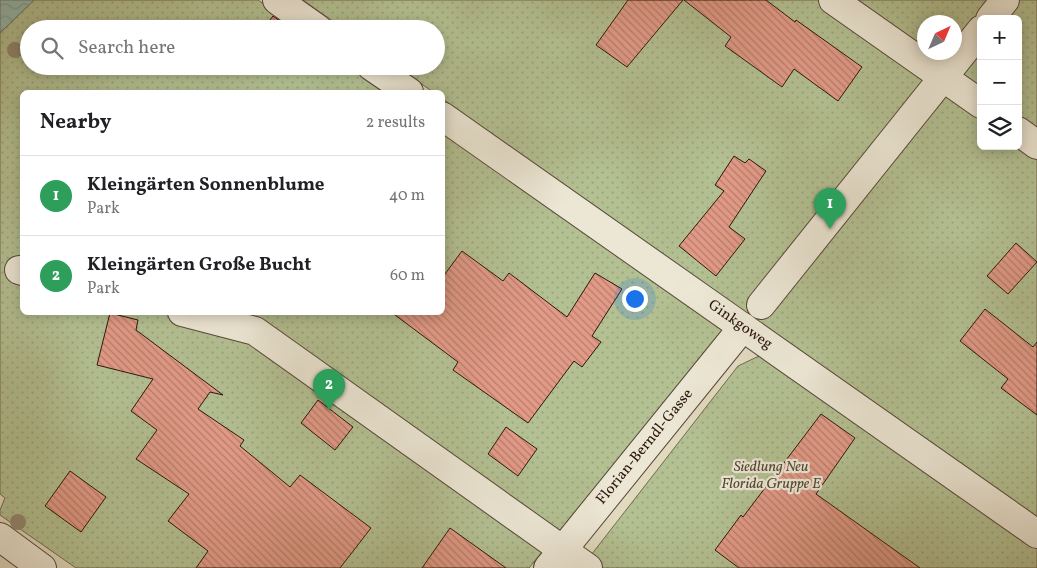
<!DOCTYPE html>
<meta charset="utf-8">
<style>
body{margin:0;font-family:Vollkorn,serif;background:#f6f6f6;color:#202124}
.controls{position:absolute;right:15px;top:15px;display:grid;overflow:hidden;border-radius:8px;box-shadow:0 2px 12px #0003}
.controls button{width:45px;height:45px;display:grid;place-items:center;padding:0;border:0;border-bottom:1px solid #e0e0e0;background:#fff;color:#202124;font:25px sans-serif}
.compass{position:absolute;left:917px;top:15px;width:45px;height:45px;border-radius:50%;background:#fff;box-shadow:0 2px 12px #0003;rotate:44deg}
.you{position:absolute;left:634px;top:298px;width:18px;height:18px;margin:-12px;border:4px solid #fff;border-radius:50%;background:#1a73e8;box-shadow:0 0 0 8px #1a73e833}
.badge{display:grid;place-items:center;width:32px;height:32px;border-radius:50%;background:#2563eb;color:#fff;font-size:16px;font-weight:700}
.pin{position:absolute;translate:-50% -41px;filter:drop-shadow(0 1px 2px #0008)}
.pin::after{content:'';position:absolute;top:26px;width:18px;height:15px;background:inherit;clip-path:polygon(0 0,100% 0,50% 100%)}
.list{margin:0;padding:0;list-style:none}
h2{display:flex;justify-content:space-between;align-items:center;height:65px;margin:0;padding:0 20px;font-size:21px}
h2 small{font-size:16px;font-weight:400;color:#757577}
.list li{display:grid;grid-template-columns:32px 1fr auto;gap:15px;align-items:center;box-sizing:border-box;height:80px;padding:0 20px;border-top:1px solid #e0e0e0}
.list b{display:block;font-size:19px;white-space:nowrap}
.list p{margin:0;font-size:16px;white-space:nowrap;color:#757577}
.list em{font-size:16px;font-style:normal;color:#757577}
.icon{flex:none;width:28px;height:28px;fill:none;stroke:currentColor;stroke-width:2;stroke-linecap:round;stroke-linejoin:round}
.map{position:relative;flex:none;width:1037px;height:568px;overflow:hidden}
.search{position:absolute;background:#fff;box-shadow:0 2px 12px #0003;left:20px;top:20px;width:425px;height:55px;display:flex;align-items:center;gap:12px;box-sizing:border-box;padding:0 18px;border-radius:28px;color:#757577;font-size:19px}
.panel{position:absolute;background:#fff;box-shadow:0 2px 12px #0003;left:20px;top:90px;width:425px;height:225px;border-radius:8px}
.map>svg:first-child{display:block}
.park{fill:url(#park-dots);stroke:#706b50;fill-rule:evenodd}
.water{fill:url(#water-waves);stroke:#6a7970}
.building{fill:url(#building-back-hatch);stroke:#2c160d}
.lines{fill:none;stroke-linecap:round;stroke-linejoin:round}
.minor-casing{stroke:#59473a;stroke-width:30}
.minor{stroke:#ece7d5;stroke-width:28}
.tree{fill:#938a73}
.labels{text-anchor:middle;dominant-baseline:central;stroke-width:4.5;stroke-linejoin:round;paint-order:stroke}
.street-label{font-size:15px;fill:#2c160d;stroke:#ece7d5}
.park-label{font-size:15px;font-style:italic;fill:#544935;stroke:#ece7d5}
</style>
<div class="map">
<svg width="1037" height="568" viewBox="0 0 1037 568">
<defs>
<pattern id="park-dots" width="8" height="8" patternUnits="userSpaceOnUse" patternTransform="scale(1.25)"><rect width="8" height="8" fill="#b3c092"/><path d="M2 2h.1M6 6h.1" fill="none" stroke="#9aa47d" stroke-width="1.8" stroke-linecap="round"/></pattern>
<pattern id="water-waves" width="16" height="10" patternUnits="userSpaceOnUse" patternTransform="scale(1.25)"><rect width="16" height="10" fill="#94bbb2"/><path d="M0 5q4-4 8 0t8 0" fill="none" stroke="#80a098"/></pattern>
<pattern id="building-back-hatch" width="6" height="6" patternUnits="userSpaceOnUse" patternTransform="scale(1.25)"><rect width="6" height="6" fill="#e29a87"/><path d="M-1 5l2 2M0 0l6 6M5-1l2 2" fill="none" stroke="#b77d6d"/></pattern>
</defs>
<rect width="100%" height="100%" fill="#e1dabf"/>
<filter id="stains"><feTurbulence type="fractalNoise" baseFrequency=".004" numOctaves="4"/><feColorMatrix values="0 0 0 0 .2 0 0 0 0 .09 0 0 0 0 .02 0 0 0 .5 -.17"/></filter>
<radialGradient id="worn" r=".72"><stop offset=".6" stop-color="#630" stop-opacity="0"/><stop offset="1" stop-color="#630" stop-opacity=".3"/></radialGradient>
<g class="park">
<polygon points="34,0 258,0 299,29 29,29 29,66 353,66 391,92 22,92 22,312 442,312 443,128 727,326 529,568 76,568 0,515 0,510 5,498 0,494 0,33"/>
<path d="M303 0H1037V523L443 99 442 92H433L396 66H436V29H344ZM981 19H1018V146H981ZM924 22H954V52H924Z"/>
<polygon points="761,355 1037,546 1037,568 581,568 738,366"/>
</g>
<polygon class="water" points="0,0 34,0 0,33"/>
<g class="building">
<polygon points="628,0 683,0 627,67 596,45"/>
<polygon points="684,0 766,0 795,22 796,20 862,67 838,101 794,69 782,87 725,46 731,37"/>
<polygon points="273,16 291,29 263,29"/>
<polygon points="734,156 745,163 749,159 766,171 729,227 745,239 716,276 679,246 724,191 715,185"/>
<polygon points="1016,243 1037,262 1008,294 987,276"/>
<polygon points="462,251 503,281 509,273 567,317 595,273 622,289 592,336 601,342 582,367 574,361 528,423 453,370 458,362 391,312 442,312 442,278"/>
<polygon points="985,309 1033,347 1037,342 1037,415 1001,388 1008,379 960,341"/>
<polygon points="110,313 138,320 136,330 223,395 210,392 198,409 244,440 240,446 290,487 300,475 371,528 340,568 196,568 208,551 168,521 189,494 136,459 157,430 131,411 153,379 97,365"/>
<polygon points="318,400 353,427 335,450 301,423"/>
<polygon points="821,414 855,438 816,494 920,568 739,568 715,550 741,515 743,517"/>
<polygon points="506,427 537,449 518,476 488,454"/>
<polygon points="70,471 106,497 81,532 45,506"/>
<polygon points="450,528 506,568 422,568"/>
</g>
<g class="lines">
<defs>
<g id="minor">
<polyline points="277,0 318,29"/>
<polyline points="833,0 981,104"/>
<polyline points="990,19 1005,0"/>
<polyline points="371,66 409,92"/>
<polyline points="442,116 1037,534"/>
<polyline points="1018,131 1037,145"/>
<polyline points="19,270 22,271"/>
<polyline points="761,305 981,30"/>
<polyline points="182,312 255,331 588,568"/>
<polyline points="0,537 42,568"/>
<polyline points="548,568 743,327"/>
</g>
</defs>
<use href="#minor" class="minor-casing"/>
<use href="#minor" class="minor"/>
</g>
<g class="tree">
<circle cx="15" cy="50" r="8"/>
<circle cx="18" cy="522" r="8"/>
</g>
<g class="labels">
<g class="street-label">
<text transform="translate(740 325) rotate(35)">Ginkgoweg</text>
<text transform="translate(645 447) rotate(-51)">Florian-Berndl-Gasse</text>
</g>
<g class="park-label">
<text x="771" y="467">Siedlung Neu<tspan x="771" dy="17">Florida Gruppe E</tspan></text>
</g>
</g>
<rect width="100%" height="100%" filter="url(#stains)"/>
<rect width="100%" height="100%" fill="url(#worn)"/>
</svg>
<div class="controls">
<button>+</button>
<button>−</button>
<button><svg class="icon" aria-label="layers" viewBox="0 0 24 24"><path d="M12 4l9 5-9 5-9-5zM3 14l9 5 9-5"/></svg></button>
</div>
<svg class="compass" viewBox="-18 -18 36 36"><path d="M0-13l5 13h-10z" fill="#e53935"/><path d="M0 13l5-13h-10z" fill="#757577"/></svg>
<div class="you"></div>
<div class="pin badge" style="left:830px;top:229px;background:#2e9e5b">1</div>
<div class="pin badge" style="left:329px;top:410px;background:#2e9e5b">2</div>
<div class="search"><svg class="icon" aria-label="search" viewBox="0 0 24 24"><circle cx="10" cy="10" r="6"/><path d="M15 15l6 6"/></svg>Search here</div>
<section class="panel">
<h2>Nearby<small>2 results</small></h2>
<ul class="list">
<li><span class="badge" style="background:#2e9e5b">1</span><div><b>Kleingärten Sonnenblume</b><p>Park</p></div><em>40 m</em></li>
<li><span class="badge" style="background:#2e9e5b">2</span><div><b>Kleingärten Große Bucht</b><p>Park</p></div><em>60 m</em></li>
</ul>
</section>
</div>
